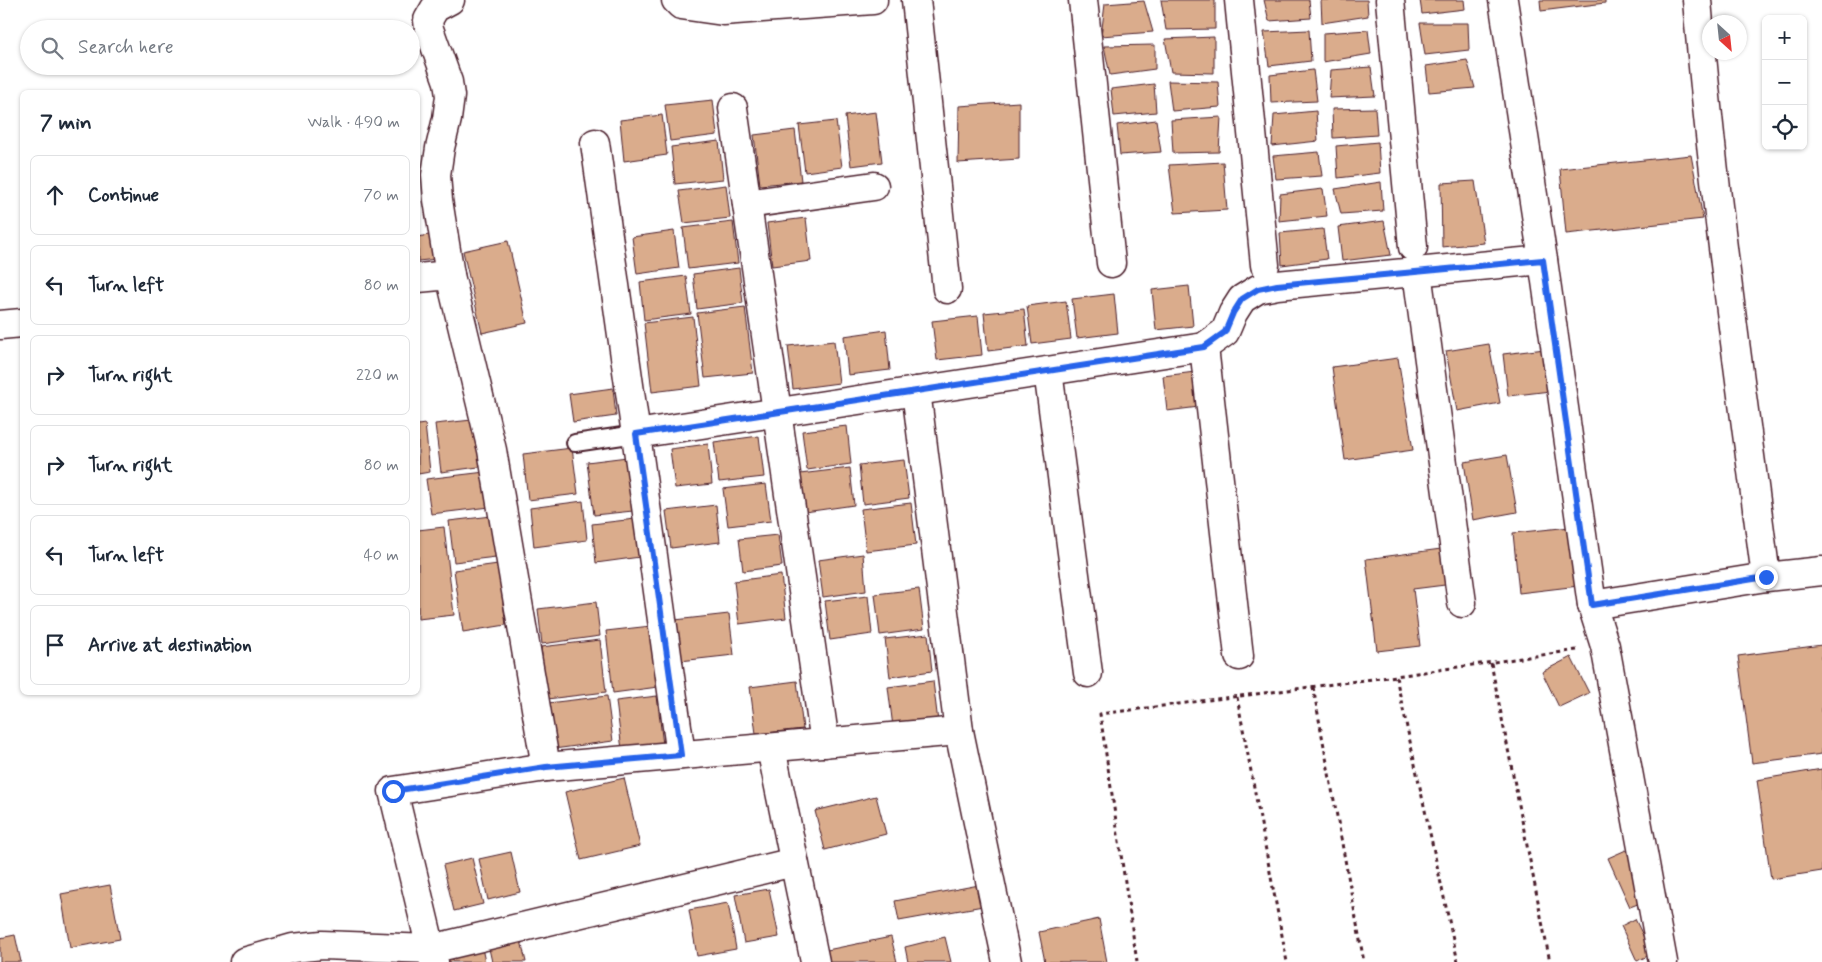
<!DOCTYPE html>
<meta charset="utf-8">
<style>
body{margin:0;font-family:Mynerve,sans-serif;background:#f6f6f7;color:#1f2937}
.controls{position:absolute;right:15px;top:15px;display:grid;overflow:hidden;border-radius:8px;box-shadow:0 1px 4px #0004}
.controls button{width:45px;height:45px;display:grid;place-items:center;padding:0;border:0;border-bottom:1px solid #e0e1e3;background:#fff;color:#1f2937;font:25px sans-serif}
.compass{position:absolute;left:1702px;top:15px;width:45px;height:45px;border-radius:50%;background:#fff;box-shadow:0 1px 4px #0004;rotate:153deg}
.stop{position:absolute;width:15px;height:15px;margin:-11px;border:4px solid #2563eb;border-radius:50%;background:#fff}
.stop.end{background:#2563eb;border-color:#fff;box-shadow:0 1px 5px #0008}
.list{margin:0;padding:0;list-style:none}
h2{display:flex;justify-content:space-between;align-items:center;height:65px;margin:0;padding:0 20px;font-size:21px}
h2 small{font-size:16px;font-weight:400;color:#747a83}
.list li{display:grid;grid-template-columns:32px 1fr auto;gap:15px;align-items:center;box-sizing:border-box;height:80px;margin:0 10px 10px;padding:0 10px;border:1px solid #e0e1e3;border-radius:8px}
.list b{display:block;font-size:19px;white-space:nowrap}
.list em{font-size:16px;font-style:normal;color:#747a83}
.icon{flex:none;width:28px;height:28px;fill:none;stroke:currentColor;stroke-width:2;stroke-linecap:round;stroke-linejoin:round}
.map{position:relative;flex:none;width:1822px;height:962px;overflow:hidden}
.search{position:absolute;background:#fff;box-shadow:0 1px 4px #0004;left:20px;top:20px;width:400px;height:55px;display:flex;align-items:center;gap:12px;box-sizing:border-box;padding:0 18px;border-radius:28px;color:#747a83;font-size:19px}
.panel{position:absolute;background:#fff;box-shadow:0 1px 4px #0004;left:20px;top:90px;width:400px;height:605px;border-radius:8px}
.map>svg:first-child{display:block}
.building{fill:#daac8c;stroke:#4a1f2b}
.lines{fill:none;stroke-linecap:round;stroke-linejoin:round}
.service-casing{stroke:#4a1f2b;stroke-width:20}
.minor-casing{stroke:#4a1f2b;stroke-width:31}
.path{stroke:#4a1f2b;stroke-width:3;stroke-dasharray:4 4;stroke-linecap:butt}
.service{stroke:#fff;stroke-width:16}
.minor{stroke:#fff;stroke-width:28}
.route{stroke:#2563eb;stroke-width:6}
</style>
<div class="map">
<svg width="1822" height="962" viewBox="0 0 1822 962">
<rect width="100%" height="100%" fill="#fff"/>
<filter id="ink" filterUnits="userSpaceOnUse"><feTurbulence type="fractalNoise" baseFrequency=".02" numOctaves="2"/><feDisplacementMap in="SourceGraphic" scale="10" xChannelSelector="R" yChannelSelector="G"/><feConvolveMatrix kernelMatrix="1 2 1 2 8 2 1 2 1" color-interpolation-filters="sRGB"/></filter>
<g filter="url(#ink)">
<g class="building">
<polygon points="1161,0 1215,0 1215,29 1166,30"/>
<polygon points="1264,0 1309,0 1311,18 1269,21"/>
<polygon points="1321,0 1367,0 1368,16 1322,23"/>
<polygon points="1420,0 1464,0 1465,9 1422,14"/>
<polygon points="1540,0 1605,0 1605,3 1541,11"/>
<polygon points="1144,1 1153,32 1101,36 1105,4"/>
<polygon points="1420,23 1468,23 1469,50 1425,55"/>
<polygon points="1309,30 1311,61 1269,66 1264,32"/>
<polygon points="1368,30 1371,54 1323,62 1323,33"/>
<polygon points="1214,37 1214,73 1171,72 1165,39"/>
<polygon points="1155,45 1155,69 1110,75 1104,46"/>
<polygon points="1467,60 1475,88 1429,92 1426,66"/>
<polygon points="1371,67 1375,96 1329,98 1331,70"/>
<polygon points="1313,70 1317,101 1271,103 1270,75"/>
<polygon points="1168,81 1218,82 1220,107 1172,111"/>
<polygon points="1154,84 1156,112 1114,116 1111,89"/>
<polygon points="713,100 717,135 670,141 665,105"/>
<polygon points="1019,102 1019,159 958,163 959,106"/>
<polygon points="1375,108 1377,135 1333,138 1332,109"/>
<polygon points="1316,111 1318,141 1272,146 1274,115"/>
<polygon points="876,112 882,162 851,166 845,116"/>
<polygon points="662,115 667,155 624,161 620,120"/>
<polygon points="1221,117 1219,152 1173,153 1171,120"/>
<polygon points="1156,120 1161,152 1120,155 1117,125"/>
<polygon points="836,121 842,167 805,172 799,125"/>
<polygon points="795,130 801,181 760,185 754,135"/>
<polygon points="719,141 723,179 675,184 671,147"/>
<polygon points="1378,142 1380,173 1338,178 1336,146"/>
<polygon points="1319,152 1322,176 1276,179 1273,156"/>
<polygon points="1691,155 1703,219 1566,234 1560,169"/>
<polygon points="1223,162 1227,210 1175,213 1169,165"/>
<polygon points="1475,181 1484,243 1442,247 1441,183"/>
<polygon points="1381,182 1383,211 1341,214 1335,189"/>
<polygon points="726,185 730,218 684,223 679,191"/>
<polygon points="1323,189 1327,216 1279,221 1280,194"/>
<polygon points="806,218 811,261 772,266 767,223"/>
<polygon points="1384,221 1391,255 1342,261 1338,227"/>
<polygon points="733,222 738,263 688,269 683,228"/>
<polygon points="1323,229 1327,259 1282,265 1280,233"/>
<polygon points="674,231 679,268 637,274 632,237"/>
<polygon points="434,234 437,259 418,261 418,237"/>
<polygon points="508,241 527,323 482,333 463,251"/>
<polygon points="739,268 743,303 697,309 693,274"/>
<polygon points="686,276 691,314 644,320 640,282"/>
<polygon points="1189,286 1193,326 1156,330 1152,290"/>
<polygon points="1114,294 1118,333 1077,338 1072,299"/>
<polygon points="1066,301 1071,339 1032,344 1027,306"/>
<polygon points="745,307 753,373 705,378 697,313"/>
<polygon points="1024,309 1028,346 988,351 984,313"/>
<polygon points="978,316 982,355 937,360 932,321"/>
<polygon points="693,317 701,386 652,392 644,323"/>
<polygon points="886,330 890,370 848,375 844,336"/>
<polygon points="834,341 839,383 793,389 788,346"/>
<polygon points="1489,344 1500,403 1457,411 1446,351"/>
<polygon points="1545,349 1550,391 1508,396 1503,354"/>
<polygon points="1398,358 1413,450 1345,460 1332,367"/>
<polygon points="1195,372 1199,407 1167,411 1163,376"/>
<polygon points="613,388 616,416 573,422 569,394"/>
<polygon points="481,419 486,466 441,472 435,424"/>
<polygon points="425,424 430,472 418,474 418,425"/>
<polygon points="847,426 851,464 807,470 802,431"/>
<polygon points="759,436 764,477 719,482 714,442"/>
<polygon points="708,444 712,484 675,488 670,449"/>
<polygon points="572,448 578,494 528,500 523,454"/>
<polygon points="1507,455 1517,512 1473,520 1464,462"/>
<polygon points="627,457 633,511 594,515 587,462"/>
<polygon points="904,460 909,498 863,504 859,465"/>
<polygon points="850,468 854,505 805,512 800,474"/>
<polygon points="485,472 490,507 431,514 426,479"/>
<polygon points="766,484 771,521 728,526 723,489"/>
<polygon points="583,501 587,540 534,547 530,508"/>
<polygon points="911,503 916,545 866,551 861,509"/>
<polygon points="716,505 720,542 671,548 666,511"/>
<polygon points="492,516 496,557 454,562 449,521"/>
<polygon points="635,519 640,557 596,563 592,524"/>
<polygon points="1580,526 1587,585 1519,593 1513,533"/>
<polygon points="444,527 454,615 418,619 418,530"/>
<polygon points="778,535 782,566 743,571 739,539"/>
<polygon points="1441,549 1445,585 1413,589 1420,646 1377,651 1366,559"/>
<polygon points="863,554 866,591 823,597 818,560"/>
<polygon points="498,564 506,625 463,632 454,570"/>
<polygon points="781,575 786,618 739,624 734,581"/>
<polygon points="919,589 924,629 880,635 875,594"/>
<polygon points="868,596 872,634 830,640 825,601"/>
<polygon points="596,602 600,636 542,644 538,609"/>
<polygon points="729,614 734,655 680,661 675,620"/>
<polygon points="651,626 658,687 613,693 606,631"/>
<polygon points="928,634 932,671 890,677 885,639"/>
<polygon points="600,640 606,692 547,699 541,647"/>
<polygon points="1822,645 1822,754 1752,763 1738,656"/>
<polygon points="1571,657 1589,693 1559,707 1542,672"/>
<polygon points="797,681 803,729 756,734 750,687"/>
<polygon points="933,681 938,722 893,727 888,687"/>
<polygon points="607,696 613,741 554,749 548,703"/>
<polygon points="657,696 663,745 622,750 616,701"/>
<polygon points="1822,769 1822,871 1771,879 1757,780"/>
<polygon points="624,778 640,846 581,860 565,792"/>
<polygon points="876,796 886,834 825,850 815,811"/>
<polygon points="1626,850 1648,900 1630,907 1608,858"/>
<polygon points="511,852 520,892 488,900 479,859"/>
<polygon points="472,858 483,904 454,911 443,865"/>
<polygon points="110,885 120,939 70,948 61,894"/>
<polygon points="979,885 983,906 899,921 895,901"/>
<polygon points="769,889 779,937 744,943 735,895"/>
<polygon points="728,903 736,949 697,956 689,910"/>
<polygon points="1099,919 1107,962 1045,962 1039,932"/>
<polygon points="1635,919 1652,954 1637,961 1621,926"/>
<polygon points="15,935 21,962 0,962 0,938"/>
<polygon points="520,936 526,962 492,962 488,944"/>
<polygon points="891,937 897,962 830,962 827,950"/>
<polygon points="945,937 951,962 908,962 905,947"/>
<polygon points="482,948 485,962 445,962 443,956"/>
</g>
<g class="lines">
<defs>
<polyline id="service" points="575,443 636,434"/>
<g id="minor">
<polyline points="450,0 435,8 428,20 429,29 448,82 450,96 447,119 440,148 436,175 438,200 450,275 492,450 546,767"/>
<polyline points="676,0 681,5 723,11 873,0"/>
<polyline points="916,0 947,289"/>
<polyline points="1083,0 1111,263"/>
<polyline points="1239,0 1265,265"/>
<polyline points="1390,0 1413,247"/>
<polyline points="1503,0 1543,260 1592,605 1605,646 1663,962"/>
<polyline points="733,108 825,743"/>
<polyline points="595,143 681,755"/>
<polyline points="747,204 874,186"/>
<polyline points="1417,272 1462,603"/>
<polyline points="418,278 450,275"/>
<polyline points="0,325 22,323"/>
<polyline points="1204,347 1239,656"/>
<polyline points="1048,371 1088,673"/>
<polyline points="916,391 959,731 1007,962"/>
<polyline points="636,434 1204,347 1225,332 1233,313 1242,299 1258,289 1277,285 1543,260"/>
<polyline points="1766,577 1822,571"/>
<path d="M1592 605 1766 577C1741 385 1713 193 1697 0"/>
<polyline points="771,748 815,962"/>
<polyline points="244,962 293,948 322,945 431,949 393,791 546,767 959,731"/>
<polyline points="434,962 431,949 794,862"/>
</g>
</defs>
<use href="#service" class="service-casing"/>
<use href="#minor" class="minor-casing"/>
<g class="path">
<polyline points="1491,663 1550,962"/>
<polyline points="1396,677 1458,962"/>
<polyline points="1313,687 1364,962"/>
<polyline points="1237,697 1287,962"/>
<polyline points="1137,962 1100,714 1396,676 1577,650"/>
</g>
<use href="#service" class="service"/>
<use href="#minor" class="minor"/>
</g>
</g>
<g class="lines" filter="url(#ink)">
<polyline class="route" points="393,791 546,767 681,755 636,434 1204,347 1225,332 1233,313 1242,299 1258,289 1277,285 1543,260 1592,605 1766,577"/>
</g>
</svg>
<div class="controls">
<button>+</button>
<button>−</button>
<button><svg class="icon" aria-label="locate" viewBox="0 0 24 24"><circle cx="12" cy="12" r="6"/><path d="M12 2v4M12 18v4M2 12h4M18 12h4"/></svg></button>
</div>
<svg class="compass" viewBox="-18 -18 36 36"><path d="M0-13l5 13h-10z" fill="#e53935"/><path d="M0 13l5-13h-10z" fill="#747a83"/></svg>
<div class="stop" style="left:393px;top:791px"></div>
<div class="stop end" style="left:1766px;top:577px"></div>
<div class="search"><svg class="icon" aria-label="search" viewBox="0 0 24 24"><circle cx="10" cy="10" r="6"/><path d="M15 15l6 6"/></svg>Search here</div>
<section class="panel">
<h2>7 min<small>Walk · 490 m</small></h2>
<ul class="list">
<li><svg class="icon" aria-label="ahead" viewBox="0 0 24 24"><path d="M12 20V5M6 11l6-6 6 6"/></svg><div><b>Continue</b></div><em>70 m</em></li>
<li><svg class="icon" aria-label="left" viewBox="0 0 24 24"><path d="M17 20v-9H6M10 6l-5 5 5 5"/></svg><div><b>Turn left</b></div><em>80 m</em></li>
<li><svg class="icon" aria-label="right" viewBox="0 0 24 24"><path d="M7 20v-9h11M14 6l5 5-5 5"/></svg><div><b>Turn right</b></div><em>220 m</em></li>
<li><svg class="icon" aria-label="right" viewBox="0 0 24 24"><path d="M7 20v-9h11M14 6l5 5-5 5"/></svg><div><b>Turn right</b></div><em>80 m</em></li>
<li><svg class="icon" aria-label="left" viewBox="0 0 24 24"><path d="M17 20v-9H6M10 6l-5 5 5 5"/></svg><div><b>Turn left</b></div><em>40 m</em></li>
<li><svg class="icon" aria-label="arrive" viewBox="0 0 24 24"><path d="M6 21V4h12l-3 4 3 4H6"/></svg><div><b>Arrive at destination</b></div></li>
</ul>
</section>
</div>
